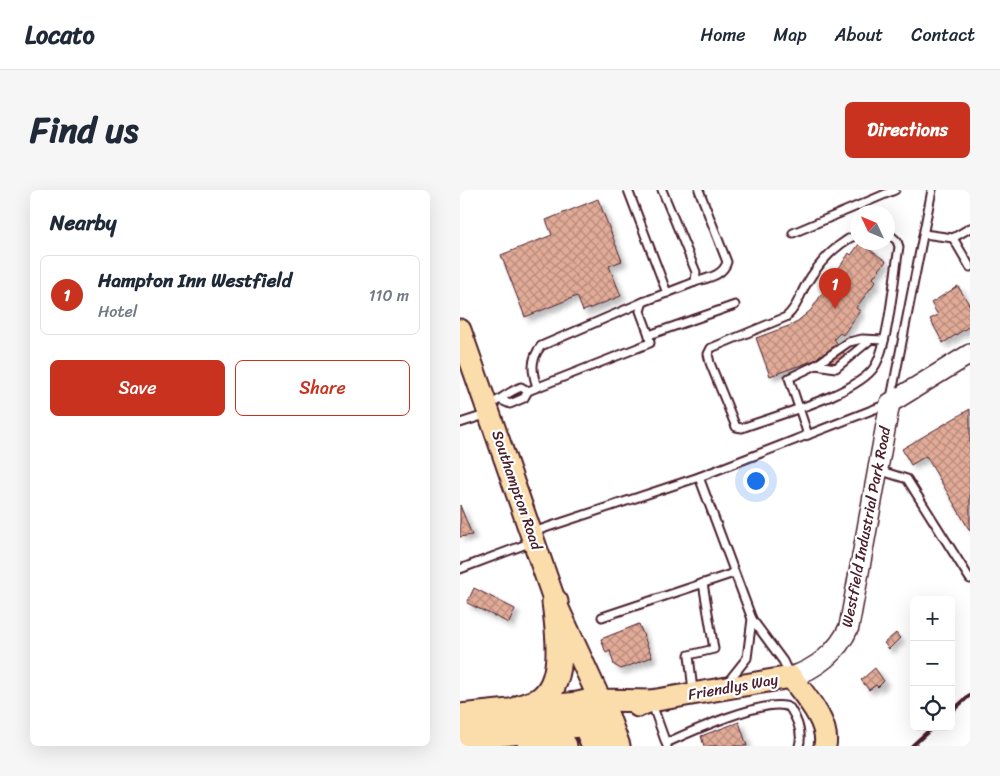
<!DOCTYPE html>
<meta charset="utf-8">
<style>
body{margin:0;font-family:Sriracha,sans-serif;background:#f6f6f7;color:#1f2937}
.controls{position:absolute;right:15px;bottom:15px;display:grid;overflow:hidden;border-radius:8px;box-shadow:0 5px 20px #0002}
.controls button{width:45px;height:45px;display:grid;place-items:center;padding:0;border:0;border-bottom:1px solid #e0e1e3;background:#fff;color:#1f2937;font:25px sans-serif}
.compass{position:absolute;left:390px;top:15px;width:45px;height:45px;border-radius:50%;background:#fff;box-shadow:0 5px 20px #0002;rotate:314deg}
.you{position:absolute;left:295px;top:290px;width:18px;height:18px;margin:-12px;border:4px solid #fff;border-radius:50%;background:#1a73e8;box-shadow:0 0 0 8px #1a73e833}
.badge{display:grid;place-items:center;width:32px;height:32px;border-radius:50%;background:#c8321e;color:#fff;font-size:16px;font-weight:700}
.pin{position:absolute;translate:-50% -41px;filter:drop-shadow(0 1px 2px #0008)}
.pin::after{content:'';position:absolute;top:26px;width:18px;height:15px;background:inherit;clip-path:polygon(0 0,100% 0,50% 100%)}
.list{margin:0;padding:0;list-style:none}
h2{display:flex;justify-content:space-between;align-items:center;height:65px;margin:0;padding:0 20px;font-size:21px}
h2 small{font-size:16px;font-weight:400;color:#747a83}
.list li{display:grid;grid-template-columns:32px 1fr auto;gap:15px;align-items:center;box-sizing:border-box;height:80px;margin:0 10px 10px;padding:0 10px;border:1px solid #e0e1e3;border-radius:8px}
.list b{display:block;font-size:19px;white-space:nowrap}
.list p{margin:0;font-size:16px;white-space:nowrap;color:#747a83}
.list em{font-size:16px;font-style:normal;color:#747a83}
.actions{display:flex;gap:10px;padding:15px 20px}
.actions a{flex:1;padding:11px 0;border:1px solid #c8321e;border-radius:8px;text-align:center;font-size:18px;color:#c8321e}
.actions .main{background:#c8321e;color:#fff}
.icon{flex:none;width:28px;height:28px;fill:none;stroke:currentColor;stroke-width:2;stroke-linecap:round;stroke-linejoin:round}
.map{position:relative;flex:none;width:510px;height:556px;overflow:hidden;border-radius:8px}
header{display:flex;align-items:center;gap:30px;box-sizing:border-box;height:70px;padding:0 25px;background:#fff;border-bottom:1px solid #e0e1e3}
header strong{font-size:24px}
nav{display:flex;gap:28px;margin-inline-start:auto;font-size:18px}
.intro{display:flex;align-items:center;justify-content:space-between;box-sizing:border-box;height:120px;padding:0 30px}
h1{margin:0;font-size:35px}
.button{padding:12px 22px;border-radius:8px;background:#c8321e;color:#fff;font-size:18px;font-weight:700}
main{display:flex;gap:30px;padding:0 30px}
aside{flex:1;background:#fff;border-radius:8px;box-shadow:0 5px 20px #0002}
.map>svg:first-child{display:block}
.building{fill:url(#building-cross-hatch);stroke:#4a1f2b;filter:url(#shadow)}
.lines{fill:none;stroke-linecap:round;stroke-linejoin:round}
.lane-casing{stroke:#4a1f2b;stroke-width:11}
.secondary-casing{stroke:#4a1f2b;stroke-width:22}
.primary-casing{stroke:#4a1f2b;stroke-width:25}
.highway-casing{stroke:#4a1f2b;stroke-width:29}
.lane{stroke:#fff;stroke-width:7}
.secondary{stroke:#fff;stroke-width:19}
.primary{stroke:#fbddab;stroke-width:21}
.highway{stroke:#fbddab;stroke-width:25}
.rail{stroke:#4a1f2b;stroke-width:4}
.labels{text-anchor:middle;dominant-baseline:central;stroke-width:4.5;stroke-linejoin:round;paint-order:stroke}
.street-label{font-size:15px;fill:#4a1f2b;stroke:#fff}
</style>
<header>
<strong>Locato</strong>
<nav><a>Home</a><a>Map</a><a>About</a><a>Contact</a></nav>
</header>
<div class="intro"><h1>Find us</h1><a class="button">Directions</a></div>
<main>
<aside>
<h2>Nearby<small></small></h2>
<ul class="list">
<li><span class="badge">1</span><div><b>Hampton Inn Westfield</b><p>Hotel</p></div><em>110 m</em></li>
</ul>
<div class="actions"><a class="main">Save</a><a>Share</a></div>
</aside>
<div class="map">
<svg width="510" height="556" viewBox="0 0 510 556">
<defs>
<pattern id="building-cross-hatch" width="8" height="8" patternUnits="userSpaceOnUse" patternTransform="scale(1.25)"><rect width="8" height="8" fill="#e1ab97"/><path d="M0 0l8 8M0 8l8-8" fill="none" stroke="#b88b7b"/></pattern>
<filter id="shadow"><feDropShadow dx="4.5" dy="4.5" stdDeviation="2.5" flood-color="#0004"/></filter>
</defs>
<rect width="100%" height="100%" fill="#fff"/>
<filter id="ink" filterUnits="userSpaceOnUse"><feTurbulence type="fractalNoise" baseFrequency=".02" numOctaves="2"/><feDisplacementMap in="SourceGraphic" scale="10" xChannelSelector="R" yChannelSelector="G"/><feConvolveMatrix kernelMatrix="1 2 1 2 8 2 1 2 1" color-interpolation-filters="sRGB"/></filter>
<g filter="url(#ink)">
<g class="building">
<polygon points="138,9 162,71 149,76 161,106 123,121 117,106 65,127 41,65 92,45 86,30"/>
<polygon points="400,53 426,71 413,88 416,91 396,118 400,121 383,145 380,143 374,149 386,166 372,177 361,164 355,170 310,186 296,148 334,134 351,120 389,63 391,65"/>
<polygon points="498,96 510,116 510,136 483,153 470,129 478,125 471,113"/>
<polygon points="510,219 510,341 466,266 451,275 442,259"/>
<polygon points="0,315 12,345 0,347"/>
<polygon points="14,398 55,419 49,433 7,413"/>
<polygon points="179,434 192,467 161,479 154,475 150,461 146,463 141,449"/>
<polygon points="436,443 440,448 429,459 424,453"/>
<polygon points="415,478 424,491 418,497 416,495 409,500 401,490"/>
<polygon points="279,532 287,556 244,556 241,546"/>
</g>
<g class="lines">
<defs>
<g id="lane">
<polyline points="168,0 207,103"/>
<polyline points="333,43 435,0"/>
<path d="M398 44C373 55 357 75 344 98 338 110 336 118 326 127L251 158 248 164 250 173 276 237 282 238C314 226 398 204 415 176 429 153 434 85 439 57L437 51 428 43"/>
<polyline points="464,44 493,48 510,38"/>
<polyline points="493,48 510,77"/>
<path d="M235 92C247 88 263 86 267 72L239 0"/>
<polyline points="189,145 275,115"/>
<polyline points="356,175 376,178 410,150"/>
<path d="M77 197C72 182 70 170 81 156L183 112"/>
<polyline points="68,201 190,153 189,145 180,121 183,112 235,92 236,82 202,0"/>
<path d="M28 216C40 210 48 202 61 197L68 201 64 208 50 214 41 210"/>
<polyline points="0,233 28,224"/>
<polyline points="348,245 329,188 356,175 389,152 402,149 424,150"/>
<polyline points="418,280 447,289 510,389"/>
<polyline points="239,287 292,429 323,471 330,486"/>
<polyline points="73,342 239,287 430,213 472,0"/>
<polyline points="0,379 72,352"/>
<polyline points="142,427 274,383"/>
<polyline points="267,493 287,468 292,429"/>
<polyline points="233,501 229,465 254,459 243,393"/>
<polyline points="192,514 207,556"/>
<path d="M206 553C228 543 311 505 330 518 337 529 343 543 339 556"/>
</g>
<path id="secondary" d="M331 487C356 479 378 462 389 437L430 213 510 164"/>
<g id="primary">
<polyline points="0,140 95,412 140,510 191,511"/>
<path d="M178 516 191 511 331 487C344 505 370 532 365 556"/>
</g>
<g id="highway">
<path d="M60 518C66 516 73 514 79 511 108 493 98 439 95 412"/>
<polyline points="120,520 135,556"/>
<polyline points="0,527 118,515 140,510 157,556"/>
<polyline points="66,545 82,548 104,556"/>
<polyline points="0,548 127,533 147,529"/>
</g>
</defs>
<use href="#lane" class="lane-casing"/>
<use href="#secondary" class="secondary-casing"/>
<use href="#primary" class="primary-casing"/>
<use href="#highway" class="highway-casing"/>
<use href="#lane" class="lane"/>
<use href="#secondary" class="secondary"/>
<use href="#primary" class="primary"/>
<use href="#highway" class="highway"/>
<g class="rail">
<polyline points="491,522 510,505"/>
<polyline points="452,556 473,537"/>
</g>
</g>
</g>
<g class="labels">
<g class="street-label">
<text transform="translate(57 300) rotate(71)">Southampton Road</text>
<text transform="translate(406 337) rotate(-79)">Westfield Industrial Park Road</text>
<text transform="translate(273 497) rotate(-10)">Friendlys Way</text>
</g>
</g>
</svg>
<div class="controls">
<button>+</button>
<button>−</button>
<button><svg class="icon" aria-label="locate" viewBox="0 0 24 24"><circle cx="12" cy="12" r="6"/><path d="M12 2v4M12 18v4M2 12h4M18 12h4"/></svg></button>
</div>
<svg class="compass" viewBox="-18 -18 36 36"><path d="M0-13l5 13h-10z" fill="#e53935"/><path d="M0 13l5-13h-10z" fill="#747a83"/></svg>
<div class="you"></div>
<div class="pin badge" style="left:375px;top:119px">1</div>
</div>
</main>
